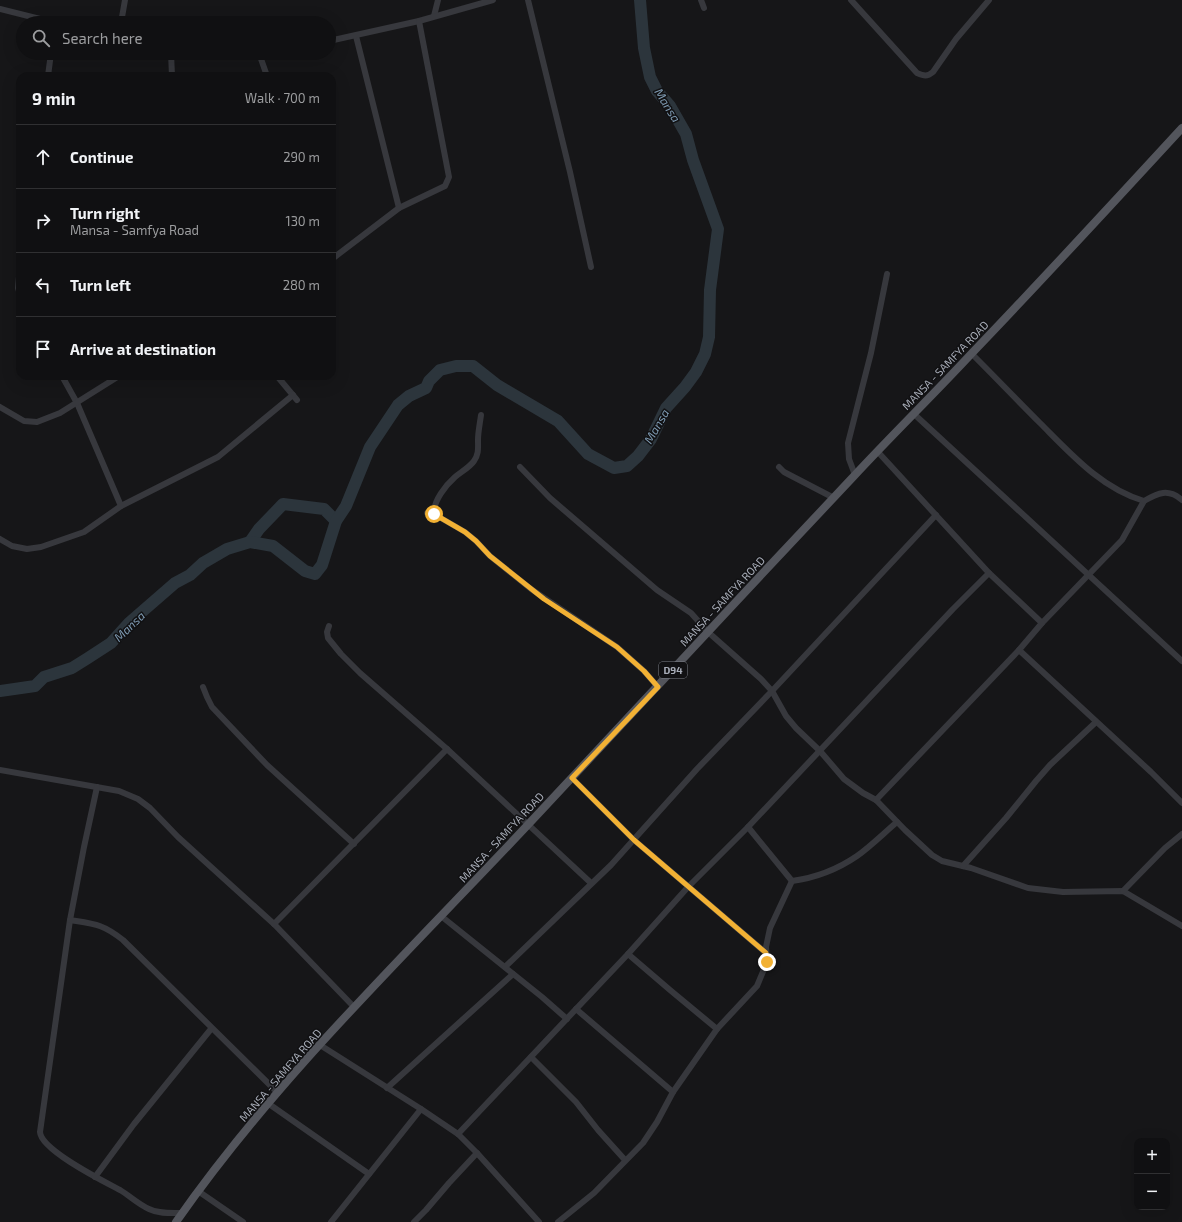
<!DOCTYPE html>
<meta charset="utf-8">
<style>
body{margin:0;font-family:"Exo 2",sans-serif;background:#1e1e20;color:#f1f3f6}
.controls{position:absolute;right:12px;bottom:12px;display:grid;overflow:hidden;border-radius:8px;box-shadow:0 4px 16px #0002}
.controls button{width:36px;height:36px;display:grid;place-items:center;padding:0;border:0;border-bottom:1px solid #303032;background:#101012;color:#f1f3f6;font:20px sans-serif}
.stop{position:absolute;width:12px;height:12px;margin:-9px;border:3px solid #f2b134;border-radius:50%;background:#fff}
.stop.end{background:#f2b134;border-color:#fff;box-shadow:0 1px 4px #0008}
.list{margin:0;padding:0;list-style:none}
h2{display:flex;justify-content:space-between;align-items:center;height:52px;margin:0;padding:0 16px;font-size:17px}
h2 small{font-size:13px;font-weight:400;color:#9c9d9f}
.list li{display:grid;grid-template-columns:26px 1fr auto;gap:12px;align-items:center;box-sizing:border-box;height:64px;padding:0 16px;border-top:1px solid #303032}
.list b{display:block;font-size:15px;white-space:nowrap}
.list p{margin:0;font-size:13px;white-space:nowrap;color:#9c9d9f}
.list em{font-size:13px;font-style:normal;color:#9c9d9f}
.icon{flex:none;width:22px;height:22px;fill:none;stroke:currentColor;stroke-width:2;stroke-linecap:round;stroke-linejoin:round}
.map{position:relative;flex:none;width:1182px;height:1222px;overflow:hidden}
.search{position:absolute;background:#101012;box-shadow:0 4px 16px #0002;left:16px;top:16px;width:320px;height:44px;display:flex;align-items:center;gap:10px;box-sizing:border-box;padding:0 14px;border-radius:22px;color:#9c9d9f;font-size:15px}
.panel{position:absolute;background:#101012;box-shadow:0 4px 16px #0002;left:16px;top:72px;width:320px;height:308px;border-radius:12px}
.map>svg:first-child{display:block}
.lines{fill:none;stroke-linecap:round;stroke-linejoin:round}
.river{stroke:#2c353c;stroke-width:12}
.minor{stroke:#37383d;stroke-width:6}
.major{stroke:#53555c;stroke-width:8}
.route{stroke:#f2b134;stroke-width:5}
.labels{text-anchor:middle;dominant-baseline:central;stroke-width:3;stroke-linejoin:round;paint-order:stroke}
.shield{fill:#111113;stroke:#7b7e86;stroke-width:1}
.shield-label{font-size:10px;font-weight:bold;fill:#a8adb8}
.street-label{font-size:11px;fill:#a8adb8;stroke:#111113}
.water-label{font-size:12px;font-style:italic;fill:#7f9bb3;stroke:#111113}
</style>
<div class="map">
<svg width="1182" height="1222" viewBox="0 0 1182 1222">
<rect width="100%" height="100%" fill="#161618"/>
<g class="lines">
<g class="river">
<polyline points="250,542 259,529 283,504 324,509 336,521"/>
<polyline points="0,691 35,686 44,677 72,668 88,658 111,643 129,623 175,583 190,575 203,563 227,549 250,542 273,546 305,571 315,574 322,565 336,521 346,506 370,447 398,405 409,396 426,388 429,381 440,370 456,366 473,366 497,385 558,421 588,454 614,468 627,466 638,456 651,439 666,408 685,387 696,372 705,354 709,337 710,290 718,229 693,160 686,134 670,106 657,91 650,77 644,48 640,0"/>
</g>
<g class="minor">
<polyline points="528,0 570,172 591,267"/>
<polyline points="701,0 704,8"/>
<path d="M851 0 917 73C924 76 927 77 933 72L956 39 989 0"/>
<polyline points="0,9 56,23"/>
<polyline points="434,16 438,0"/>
<polyline points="121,23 125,0"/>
<polyline points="356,36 399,208"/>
<polyline points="329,41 419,21 493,0"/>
<polyline points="171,53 172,76"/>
<polyline points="219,53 260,56 275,53"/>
<polyline points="260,56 267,76"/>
<polyline points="48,76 51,53"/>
<polyline points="332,259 399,208 445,186 449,177 419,21"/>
<polyline points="20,265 18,288 20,295"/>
<path d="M972 354C995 377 1017 400 1040 423 1071 454 1101 488 1144 501L1122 540 1042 623 1019 650 1151 772 1182 803"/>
<polyline points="62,376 77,403 121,506"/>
<polyline points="277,376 297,400"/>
<polyline points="0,407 24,421 37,422 60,413 119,376"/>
<polyline points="914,414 1182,661"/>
<polyline points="878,452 989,573 1042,623"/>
<polyline points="520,467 550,498 657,590 691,613 708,632 761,679 772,691 786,716 796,728 820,751 844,779 863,793 876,800 905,830 932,855 942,861 971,868 1028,888 1063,892 1123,891 1182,926"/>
<polyline points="779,467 784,472 834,498"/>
<polyline points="855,475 849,459 848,443 871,353 887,274"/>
<path d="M1144 501C1158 493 1168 488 1182 500"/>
<polyline points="427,513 434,514 465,532 476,541 490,556 531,589 617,647 644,671 658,687"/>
<path d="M434 514C433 501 446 485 455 477 461 472 470 467 474 461 479 454 478 448 478 440 478 432 480 423 481 415"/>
<polyline points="0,539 12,546 27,549 41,547 84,532 121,506 218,457 293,395"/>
<polyline points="329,626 327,632 328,638 341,654 360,673 447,749 591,883"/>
<polyline points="203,687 207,697 212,707 267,765 354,844"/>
<polyline points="0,770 119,791 138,799 150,808 178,837 274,924 354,1007"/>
<polyline points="572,778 634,840 766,953"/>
<path d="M97 787 84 847 70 920 40 1132C41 1150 103 1181 120 1190 130 1196 138 1204 149 1209 159 1214 171 1213 182 1213"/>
<polyline points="876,800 1019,650"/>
<polyline points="748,827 792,881"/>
<polyline points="963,866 1006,818 1036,781 1050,765 1096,722"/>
<path d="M792 881C814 878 838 869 857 856 871 846 884 833 897 822"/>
<polyline points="1123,891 1165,848 1182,834"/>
<polyline points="441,916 542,997 567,1019"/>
<path d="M70 920C95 924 103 924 123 940L278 1093"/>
<polyline points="274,924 447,749"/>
<polyline points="628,954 670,990 717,1029"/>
<polyline points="505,967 611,865 697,769 772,691 936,515"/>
<polyline points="576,1009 673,1092"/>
<polyline points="320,1045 421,1109 458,1134 477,1153 539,1222"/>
<polyline points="531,1057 576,1102 598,1130 625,1160"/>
<polyline points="387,1088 513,974"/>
<polyline points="269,1104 369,1174"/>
<polyline points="458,1134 628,954 688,887 748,827 953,609 989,573"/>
<polyline points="95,1177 134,1124 211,1029"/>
<polyline points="198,1191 243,1222"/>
<polyline points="331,1222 421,1109"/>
<polyline points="414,1222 426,1210 449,1183 477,1153"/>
<polyline points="558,1222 594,1193 643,1143 657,1122 673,1092 717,1029 757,986 767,962 766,947 770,928 792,881"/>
</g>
<path class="major" d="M176 1222C280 1073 414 947 538 814 643 702 748 588 854 476 893 434 934 394 973 352 1044 278 1113 203 1182 128"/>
</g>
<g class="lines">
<polyline class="route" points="434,514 465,532 476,541 490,556 544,599 617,647 644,671 658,687 572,778 634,840 766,953 767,962"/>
</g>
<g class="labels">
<rect class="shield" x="659" y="662" width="28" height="16" rx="3"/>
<g class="shield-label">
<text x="673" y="670">D94</text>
</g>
<g class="street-label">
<text transform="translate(945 365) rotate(-46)">MANSA - SAMFYA ROAD</text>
<text transform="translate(722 601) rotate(-47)">MANSA - SAMFYA ROAD</text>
<text transform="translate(501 837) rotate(-47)">MANSA - SAMFYA ROAD</text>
<text transform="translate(280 1075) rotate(-49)">MANSA - SAMFYA ROAD</text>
</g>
<g class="water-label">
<text transform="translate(668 105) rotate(58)">Mansa</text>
<text transform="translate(656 426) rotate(-60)">Mansa</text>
<text transform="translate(129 626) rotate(-44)">Mansa</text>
</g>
</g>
</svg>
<div class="controls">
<button>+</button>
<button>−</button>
</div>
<div class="stop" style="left:434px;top:514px"></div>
<div class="stop end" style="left:767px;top:962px"></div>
<div class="search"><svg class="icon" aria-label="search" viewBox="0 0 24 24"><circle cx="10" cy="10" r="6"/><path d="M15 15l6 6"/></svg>Search here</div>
<section class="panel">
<h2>9 min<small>Walk · 700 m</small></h2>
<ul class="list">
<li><svg class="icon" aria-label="ahead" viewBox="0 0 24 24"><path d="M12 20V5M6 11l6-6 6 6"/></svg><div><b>Continue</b></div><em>290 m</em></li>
<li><svg class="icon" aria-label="right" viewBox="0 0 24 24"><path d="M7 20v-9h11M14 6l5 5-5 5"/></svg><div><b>Turn right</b><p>Mansa - Samfya Road</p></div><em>130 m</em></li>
<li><svg class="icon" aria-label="left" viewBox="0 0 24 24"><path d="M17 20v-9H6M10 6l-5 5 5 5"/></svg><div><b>Turn left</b></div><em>280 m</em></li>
<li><svg class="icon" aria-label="arrive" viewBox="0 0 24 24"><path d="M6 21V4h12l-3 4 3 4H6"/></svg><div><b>Arrive at destination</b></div></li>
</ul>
</section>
</div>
